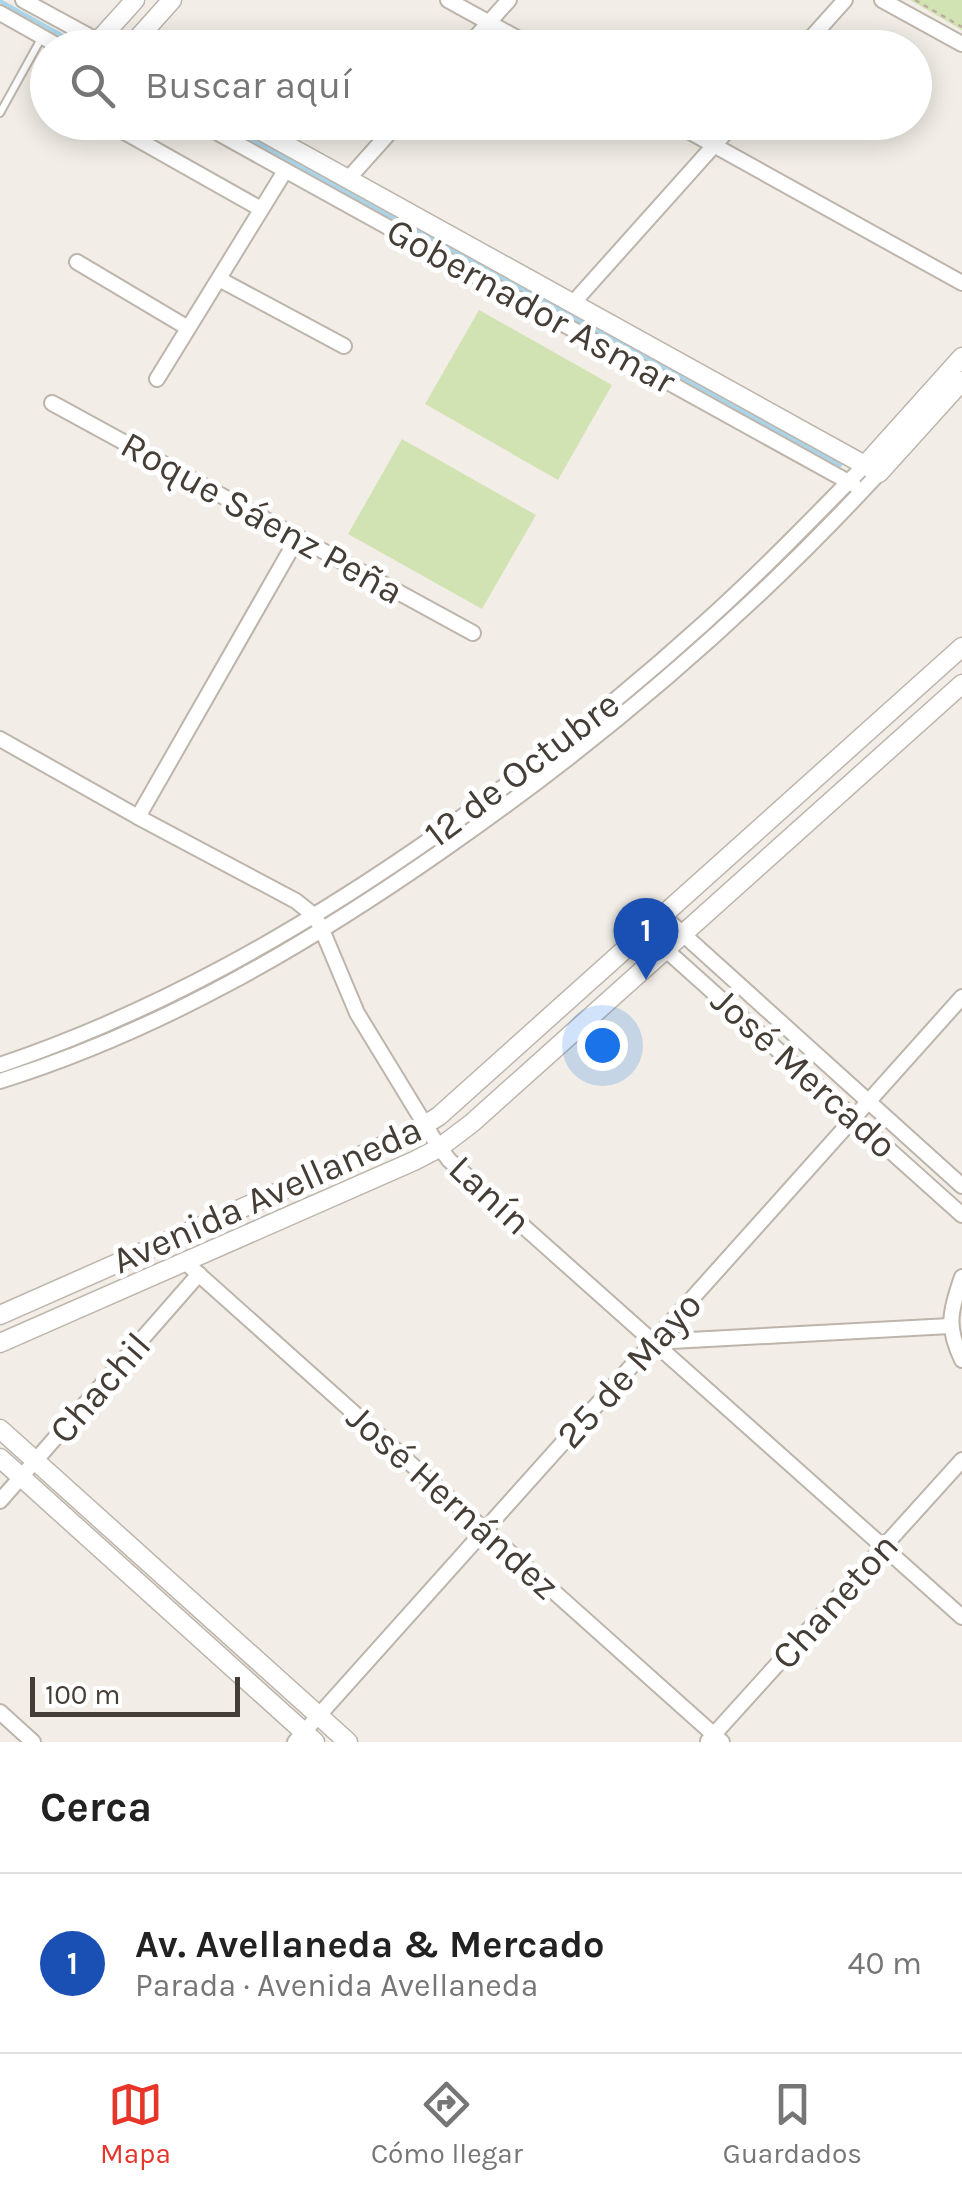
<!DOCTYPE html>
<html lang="es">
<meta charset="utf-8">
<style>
body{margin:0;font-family:Karla,sans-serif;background:#f2f2f2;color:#222}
.scale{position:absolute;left:30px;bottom:25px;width:210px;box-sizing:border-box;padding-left:10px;border:5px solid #453e37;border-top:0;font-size:28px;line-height:35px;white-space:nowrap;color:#453e37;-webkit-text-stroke:8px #fff;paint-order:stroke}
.you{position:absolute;left:602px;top:1045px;width:35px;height:35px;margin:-25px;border:8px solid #fff;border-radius:50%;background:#1a73e8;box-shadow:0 0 0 15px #1a73e833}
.badge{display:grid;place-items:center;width:65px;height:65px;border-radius:50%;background:#e83529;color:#fff;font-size:32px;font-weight:700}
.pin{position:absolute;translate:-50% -82px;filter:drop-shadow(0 2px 5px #0008)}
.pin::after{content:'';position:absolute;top:52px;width:35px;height:30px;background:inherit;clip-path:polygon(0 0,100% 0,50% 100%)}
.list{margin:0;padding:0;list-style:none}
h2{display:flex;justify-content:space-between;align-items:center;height:130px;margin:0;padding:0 40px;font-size:42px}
h2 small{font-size:32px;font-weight:400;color:#767676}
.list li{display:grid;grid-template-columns:65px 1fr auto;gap:30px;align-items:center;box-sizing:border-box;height:180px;padding:0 40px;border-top:2px solid #e0e0e0}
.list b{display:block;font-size:38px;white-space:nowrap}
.list p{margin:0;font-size:32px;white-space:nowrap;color:#767676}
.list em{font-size:32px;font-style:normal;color:#767676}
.icon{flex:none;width:55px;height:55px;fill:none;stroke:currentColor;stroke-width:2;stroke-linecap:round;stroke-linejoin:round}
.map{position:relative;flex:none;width:962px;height:1742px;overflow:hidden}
.search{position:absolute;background:#fff;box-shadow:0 5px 25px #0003;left:30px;right:30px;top:30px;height:110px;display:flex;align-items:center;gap:25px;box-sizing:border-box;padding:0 35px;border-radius:55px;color:#767676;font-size:38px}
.sheet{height:310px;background:#fff}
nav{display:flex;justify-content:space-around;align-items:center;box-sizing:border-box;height:140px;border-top:2px solid #e0e0e0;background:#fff;font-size:28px;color:#767676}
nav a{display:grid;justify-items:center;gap:5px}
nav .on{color:#e83529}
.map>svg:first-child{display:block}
.green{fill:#d2e3b3}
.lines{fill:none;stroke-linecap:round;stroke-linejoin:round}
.stream{stroke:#a9d5ea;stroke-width:4}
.service-casing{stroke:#bdb5ab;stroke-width:10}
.minor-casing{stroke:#bdb5ab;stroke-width:18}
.tertiary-casing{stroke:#bdb5ab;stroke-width:21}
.path{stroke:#bdaf9d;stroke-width:2.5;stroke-dasharray:5 5;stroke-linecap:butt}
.service{stroke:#fff;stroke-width:6}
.minor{stroke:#fff;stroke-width:14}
.tertiary{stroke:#fff;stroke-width:18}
.labels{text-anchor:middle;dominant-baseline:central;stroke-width:10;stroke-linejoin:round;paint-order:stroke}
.street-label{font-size:38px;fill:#453e37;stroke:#fff}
</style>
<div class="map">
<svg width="962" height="1742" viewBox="0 0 962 1742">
<rect width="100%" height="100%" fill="#f2eee7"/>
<g class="green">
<polygon points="910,0 962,0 962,30"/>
<polygon points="479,310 612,385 558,480 425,404"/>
<polygon points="402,439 536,515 482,609 348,534"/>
</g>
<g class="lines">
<g class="stream">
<polyline points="0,1 74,42"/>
<polyline points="220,122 840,465"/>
</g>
<defs>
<polyline id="service" points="0,113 42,37"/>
<g id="minor">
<polyline points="23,0 98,41 92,48"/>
<polyline points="448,0 535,48"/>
<polyline points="882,0 962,44"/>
<polyline points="0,13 62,48"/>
<polyline points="466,48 509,0"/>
<polyline points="802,48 845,0"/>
<polyline points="198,122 854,485"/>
<polyline points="672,122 962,283"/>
<polyline points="119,129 261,209"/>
<polyline points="348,179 399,122"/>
<polyline points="77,262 188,328"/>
<polyline points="219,279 344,346"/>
<polyline points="573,303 735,122"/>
<polyline points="157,379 285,171"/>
<polyline points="52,403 473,633"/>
<polyline points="0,739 138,817 296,901 311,913 320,925 357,1013 435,1141 449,1160 962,1617"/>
<polyline points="138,817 298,537"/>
<polyline points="663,916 962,1186"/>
<polyline points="646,932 962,1215"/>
<path d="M0 1065C157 1012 299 931 435 836 529 771 618 701 702 625 759 574 812 519 865 465"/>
<path d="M0 1081C160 1031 307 945 443 850 602 740 748 615 879 473"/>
<polyline points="185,1262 722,1742"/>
<path d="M962 1277C950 1311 946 1326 962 1360"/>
<polyline points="653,1342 950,1326"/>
<polyline points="0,1501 199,1274"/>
<polyline points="0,1712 33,1742"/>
<polyline points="708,1741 962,1460"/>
<polyline points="295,1742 962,997"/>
</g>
<g id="tertiary">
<polyline points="109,48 98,41 135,0"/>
<polyline points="129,48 172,0"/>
<polyline points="245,122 879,473 962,381"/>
<polyline points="865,465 962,357"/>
<polyline points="0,1315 412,1133 439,1116 962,647"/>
<polyline points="0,1343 414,1161 439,1148 472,1123 962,684"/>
<polyline points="0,1429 348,1742"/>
<polyline points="0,1458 315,1742"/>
</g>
</defs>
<use href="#service" class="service-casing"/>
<use href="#minor" class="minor-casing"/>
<use href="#tertiary" class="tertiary-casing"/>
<polyline class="path" points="915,0 962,27"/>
<use href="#service" class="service"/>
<use href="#minor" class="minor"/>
<use href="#tertiary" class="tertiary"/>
</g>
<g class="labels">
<g class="street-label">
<text transform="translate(531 306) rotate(29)">Gobernador Asmar</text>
<text transform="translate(262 518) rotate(29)">Roque Sáenz Peña</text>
<text transform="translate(522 769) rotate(-37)">12 de Octubre</text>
<text transform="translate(804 1073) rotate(42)">José Mercado</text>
<text transform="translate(267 1195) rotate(-24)">Avenida Avellaneda</text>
<text transform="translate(490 1195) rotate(43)">Lanín</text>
<text transform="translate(629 1370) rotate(-48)">25 de Mayo</text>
<text transform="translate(100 1388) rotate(-49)">Chachil</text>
<text transform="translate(453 1502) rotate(42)">José Hernández</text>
<text transform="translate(835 1601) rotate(-48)">Chaneton</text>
</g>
</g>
</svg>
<div class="scale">100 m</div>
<div class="you"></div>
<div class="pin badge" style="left:646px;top:980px;background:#1a4fb4">1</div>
<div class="search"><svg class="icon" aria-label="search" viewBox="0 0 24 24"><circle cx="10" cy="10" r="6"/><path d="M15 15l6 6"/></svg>Buscar aquí</div>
</div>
<section class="sheet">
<h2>Cerca<small></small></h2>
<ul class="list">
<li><span class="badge" style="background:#1a4fb4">1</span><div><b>Av. Avellaneda &amp; Mercado</b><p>Parada · Avenida Avellaneda</p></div><em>40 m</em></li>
</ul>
</section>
<nav>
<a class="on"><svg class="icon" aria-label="map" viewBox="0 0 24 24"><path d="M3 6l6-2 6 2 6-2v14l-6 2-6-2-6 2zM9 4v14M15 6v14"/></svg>Mapa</a>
<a><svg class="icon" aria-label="directions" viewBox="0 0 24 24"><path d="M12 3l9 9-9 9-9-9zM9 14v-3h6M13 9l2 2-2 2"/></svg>Cómo llegar</a>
<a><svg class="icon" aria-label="saved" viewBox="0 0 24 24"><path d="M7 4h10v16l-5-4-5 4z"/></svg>Guardados</a>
</nav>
